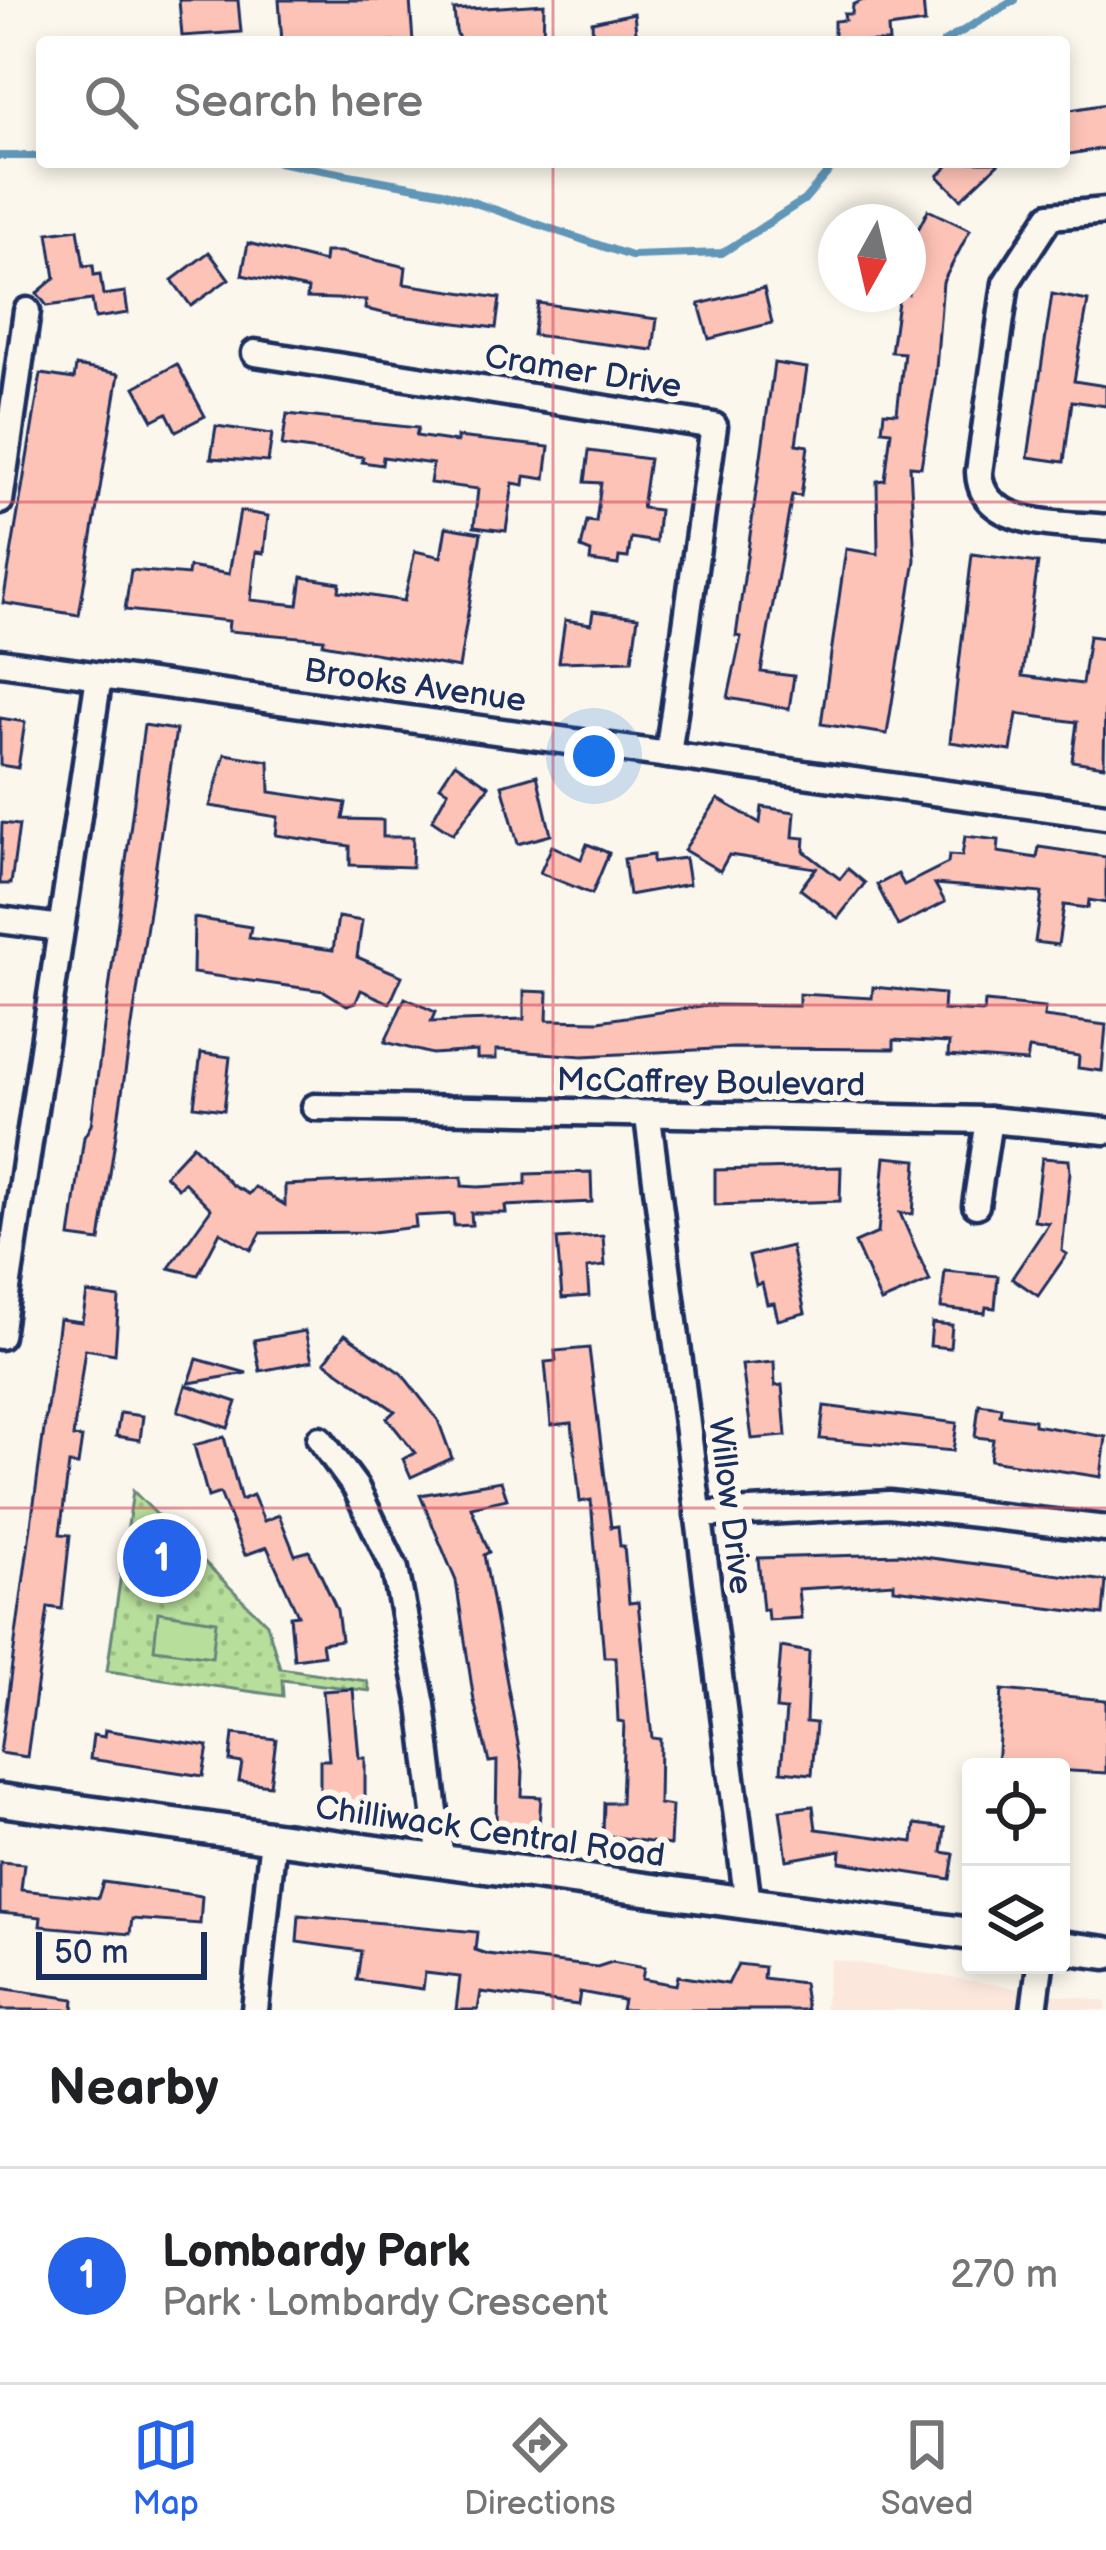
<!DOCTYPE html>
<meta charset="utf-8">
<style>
body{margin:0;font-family:"Balsamiq Sans",sans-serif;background:#f2f2f2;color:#202124}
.controls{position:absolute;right:36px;bottom:36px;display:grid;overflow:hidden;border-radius:12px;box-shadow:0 6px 18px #0003}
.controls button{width:108px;height:108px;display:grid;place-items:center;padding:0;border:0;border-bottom:3px solid #e0e0e0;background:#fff;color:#202124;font:60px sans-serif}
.compass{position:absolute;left:818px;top:204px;width:108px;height:108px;border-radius:50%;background:#fff;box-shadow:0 6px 18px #0003;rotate:188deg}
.scale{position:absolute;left:36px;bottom:30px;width:171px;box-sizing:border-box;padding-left:12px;border:6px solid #1b2f5e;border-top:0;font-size:33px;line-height:42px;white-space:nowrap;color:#1b2f5e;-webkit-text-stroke:9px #fbf7ec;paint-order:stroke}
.you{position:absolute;left:594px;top:756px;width:42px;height:42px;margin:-30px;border:9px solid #fff;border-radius:50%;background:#1a73e8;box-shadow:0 0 0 18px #1a73e833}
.badge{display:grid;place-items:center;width:78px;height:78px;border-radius:50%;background:#2563eb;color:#fff;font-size:39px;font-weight:700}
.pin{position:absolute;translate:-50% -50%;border:6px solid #fff;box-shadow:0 3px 12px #0006}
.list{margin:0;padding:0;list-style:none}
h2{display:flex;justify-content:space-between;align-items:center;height:156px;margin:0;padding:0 48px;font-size:51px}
h2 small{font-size:39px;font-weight:400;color:#757577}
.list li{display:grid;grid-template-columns:78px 1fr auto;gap:36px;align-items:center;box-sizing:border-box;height:216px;padding:0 48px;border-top:3px solid #e0e0e0}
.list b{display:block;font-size:45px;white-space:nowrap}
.list p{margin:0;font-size:39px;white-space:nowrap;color:#757577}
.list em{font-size:39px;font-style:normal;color:#757577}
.icon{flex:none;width:66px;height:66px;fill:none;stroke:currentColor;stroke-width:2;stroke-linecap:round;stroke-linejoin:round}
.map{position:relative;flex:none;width:1106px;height:2010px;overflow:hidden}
.search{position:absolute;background:#fff;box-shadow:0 6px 18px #0003;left:36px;right:36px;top:36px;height:132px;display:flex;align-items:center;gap:30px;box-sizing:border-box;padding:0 42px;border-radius:12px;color:#757577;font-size:45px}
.sheet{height:372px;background:#fff}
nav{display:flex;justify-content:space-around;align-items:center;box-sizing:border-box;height:168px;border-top:3px solid #e0e0e0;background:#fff;font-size:33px;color:#757577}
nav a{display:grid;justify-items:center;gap:6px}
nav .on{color:#2563eb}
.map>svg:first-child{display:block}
.built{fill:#fce7dc}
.park{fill:url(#park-dots);stroke:#69867c;stroke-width:3}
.pitch{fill:#b7de9a;stroke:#69867c;stroke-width:3}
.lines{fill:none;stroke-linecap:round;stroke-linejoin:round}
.stream{stroke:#6196b7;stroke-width:8}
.building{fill:#fec3b7;stroke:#1b2f5e;stroke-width:3}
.minor-casing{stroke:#1b2f5e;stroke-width:33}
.tertiary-casing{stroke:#1b2f5e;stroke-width:39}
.minor{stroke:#fbf7ec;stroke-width:24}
.tertiary{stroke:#fbf7ec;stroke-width:30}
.grid{fill:none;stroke:#d1495b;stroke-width:3;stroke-opacity:0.55}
.labels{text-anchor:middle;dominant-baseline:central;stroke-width:12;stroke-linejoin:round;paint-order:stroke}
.street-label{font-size:33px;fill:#1b2f5e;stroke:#fbf7ec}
</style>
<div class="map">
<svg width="1106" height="2010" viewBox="0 0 1106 2010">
<defs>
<pattern id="park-dots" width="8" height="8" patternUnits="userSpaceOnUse" patternTransform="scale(3)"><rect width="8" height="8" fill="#b7de9a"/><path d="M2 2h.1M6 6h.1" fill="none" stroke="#9dbf87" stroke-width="1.8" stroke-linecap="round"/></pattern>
</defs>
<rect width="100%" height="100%" fill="#fbf7ec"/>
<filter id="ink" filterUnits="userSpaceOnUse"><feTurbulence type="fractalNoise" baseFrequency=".00833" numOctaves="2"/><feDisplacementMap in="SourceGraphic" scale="24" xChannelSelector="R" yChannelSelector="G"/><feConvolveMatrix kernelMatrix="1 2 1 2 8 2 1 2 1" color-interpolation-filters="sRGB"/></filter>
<g filter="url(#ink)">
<polygon class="built" points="831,1959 1106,2002 1106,2010 824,2010"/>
<polygon class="park" points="133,1491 267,1624 280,1668 367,1681 370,1691 282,1680 283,1696 107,1671"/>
<polygon class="pitch" points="158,1612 216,1621 212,1657 154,1649"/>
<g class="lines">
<g class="stream">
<polyline points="944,42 1015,0"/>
<polyline points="0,156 42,156"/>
<polyline points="278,162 443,192 631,256 722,253 804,200 837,162"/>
</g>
</g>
<g class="building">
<polygon points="179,0 238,0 241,32 182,36"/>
<polygon points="279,0 410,0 413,42 282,42"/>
<polygon points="863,0 923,0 925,23 888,28 889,42 834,42 834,21 845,20 844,14 852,14 853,5"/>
<polygon points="544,4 543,42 460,42 456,31 454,10"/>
<polygon points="634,13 637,42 593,42 592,22"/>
<polygon points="1106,104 1106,148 1064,155 1064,111"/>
<polygon points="952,162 1000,162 961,199 938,176"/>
<polygon points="928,210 970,230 943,282 935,381 921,467 910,466 915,560 887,734 821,724 846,549 878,554 877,481 885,480 891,431 882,430 884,412 897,413 904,353 891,352 899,294 908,294 908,249"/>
<polygon points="78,229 84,266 93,265 94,275 100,274 103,295 125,292 128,313 95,318 92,300 47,306 37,293 55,278 48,233"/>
<polygon points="248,243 324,262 325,252 341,252 406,267 404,284 500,298 496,328 393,315 365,309 366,300 307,298 308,289 242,275"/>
<polygon points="209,252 229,279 191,306 172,280"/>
<polygon points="764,288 772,323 709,339 699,304"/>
<polygon points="1052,294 1088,301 1074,381 1106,386 1106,406 1072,401 1064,462 1028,457"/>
<polygon points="538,303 657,319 653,350 533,335"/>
<polygon points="774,363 807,368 796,444 808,446 801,496 792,495 761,672 794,676 789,709 728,698 741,637 736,636"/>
<polygon points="177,364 205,416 176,431 167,413 153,420 135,387"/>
<polygon points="76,366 119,374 79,615 3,603 41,374 74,379"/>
<polygon points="287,414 418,428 416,436 457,442 457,437 549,447 545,479 525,476 524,485 513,483 506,531 474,527 478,489 430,483 433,464 383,457 382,465 362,462 363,457 282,446"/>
<polygon points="216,426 272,434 268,462 211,458"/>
<polygon points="589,451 649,459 642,508 659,510 656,542 631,538 628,558 619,557 618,565 590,561 591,552 581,548 587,521 596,522 601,483 585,482"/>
<polygon points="240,511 268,516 264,553 256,552 251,600 298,605 302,577 340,583 339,591 404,601 415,551 441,557 446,527 481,533 459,668 323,644 324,639 228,631 229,621 125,610 131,570 188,575 189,567 229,574"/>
<polygon points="972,554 1038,563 1022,676 1082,684 1089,636 1106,638 1104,766 1072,761 1077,722 1017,714 1011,751 950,742"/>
<polygon points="593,611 638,617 632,660 559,662 565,620 591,624"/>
<polygon points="0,718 25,722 18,768 0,765"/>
<polygon points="144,725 176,730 100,1241 70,1237 84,1137 91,1125"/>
<polygon points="225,754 269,761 270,792 346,803 343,819 383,820 383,837 413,837 412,867 350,865 350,846 276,835 278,817 210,806"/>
<polygon points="455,763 489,786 453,834 432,820 448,791 440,786"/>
<polygon points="537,775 551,835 518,844 502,785"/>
<polygon points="718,799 760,823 762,807 795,812 793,837 805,838 804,851 840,879 848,869 865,883 838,918 800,889 816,868 729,855 720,871 684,850"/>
<polygon points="2,823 19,825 11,884 0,884"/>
<polygon points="965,836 999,840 998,852 1037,858 1039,847 1106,857 1106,903 1089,900 1088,908 1064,905 1058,945 1035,942 1042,893 935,884 945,902 898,926 877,885 898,874 904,885 948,863 949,855 962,856"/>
<polygon points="587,844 609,853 592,894 540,873 552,846 581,859"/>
<polygon points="653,855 653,862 685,858 689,884 629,895 624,859"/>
<polygon points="338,917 362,921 357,957 402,976 390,1003 361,990 356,1002 347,1005 324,991 193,973 194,918 251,927 249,938 333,950"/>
<polygon points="873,987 944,994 943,1010 984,1012 985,1002 1045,1008 1044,1017 1106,1025 1102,1071 1078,1068 1079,1056 1029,1049 1027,1062 948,1056 949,1043 894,1040 894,1049 733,1048 583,1056 501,1050 496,1050 496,1059 477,1059 477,1051 432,1054 385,1042 405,998 435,1012 431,1022 524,1019 524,991 548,992 547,1020 599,1021 708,1005 799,1006 799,994 872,998"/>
<polygon points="201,1053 230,1057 224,1110 194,1106"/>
<polygon points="193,1145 232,1185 249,1194 255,1187 285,1205 285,1185 462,1177 462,1186 478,1187 526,1184 526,1174 591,1172 592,1202 505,1206 506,1213 471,1213 472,1225 454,1226 453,1214 415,1216 416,1227 373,1232 261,1233 251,1250 220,1232 198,1275 169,1268 211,1209 184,1182 178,1188 165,1175"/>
<polygon points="885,1157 917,1160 913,1214 900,1213 930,1281 881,1302 855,1243 878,1233"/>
<polygon points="1042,1158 1069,1160 1070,1172 1062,1251 1067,1254 1038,1296 1012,1278 1049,1223 1034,1221"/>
<polygon points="841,1167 840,1201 715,1205 715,1170"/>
<polygon points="603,1236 605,1266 587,1268 589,1296 562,1298 557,1239"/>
<polygon points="791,1246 805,1313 778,1320 774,1303 767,1304 762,1283 756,1285 749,1256"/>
<polygon points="945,1271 998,1276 995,1308 986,1307 985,1313 941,1308"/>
<polygon points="87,1293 119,1298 115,1354 85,1349 73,1437 82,1438 78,1465 69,1464 60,1534 70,1535 62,1609 48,1607 27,1757 0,1753 59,1319 82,1322"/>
<polygon points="932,1323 952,1325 950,1348 930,1346"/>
<polygon points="305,1331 312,1361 260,1371 254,1340"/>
<polygon points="345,1334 402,1374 438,1420 452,1458 411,1477 403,1459 415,1453 387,1418 395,1411 325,1362"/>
<polygon points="589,1348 611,1527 618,1526 620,1546 624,1546 629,1603 638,1602 652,1738 660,1739 659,1804 672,1806 670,1845 603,1835 604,1803 621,1803 624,1722 618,1721 615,1657 604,1657 591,1500 580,1502 572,1423 551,1425 545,1362 556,1361 555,1351"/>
<polygon points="197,1359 247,1373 189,1383"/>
<polygon points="774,1362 775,1386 782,1385 786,1436 752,1439 742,1365"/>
<polygon points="186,1385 237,1402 228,1428 178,1411"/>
<polygon points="979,1404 1001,1407 1000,1415 1034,1420 1034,1425 1106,1437 1101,1477 990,1460 993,1439 975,1437"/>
<polygon points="824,1406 957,1423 953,1451 820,1439"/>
<polygon points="120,1413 143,1416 140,1440 116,1436"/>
<polygon points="224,1437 241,1500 253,1495 264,1521 279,1515 295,1555 309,1551 320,1573 337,1610 341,1640 322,1643 324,1655 294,1659 290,1616 298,1615 267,1547 245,1555 220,1493 208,1497 194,1445"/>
<polygon points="501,1481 507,1499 471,1507 489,1552 484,1555 523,1771 522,1796 541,1797 539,1827 496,1826 497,1761 489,1762 474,1701 456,1581 420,1495"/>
<polygon points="901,1554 1106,1581 1103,1615 894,1589 894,1583 798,1589 801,1618 768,1620 767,1609 763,1610 758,1558"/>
<polygon points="781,1647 809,1652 806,1722 816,1723 812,1774 781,1771 786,1710 776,1709"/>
<polygon points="353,1689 359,1758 365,1758 365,1804 334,1804 334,1798 320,1798 320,1760 329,1760 323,1691"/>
<polygon points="1002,1690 1106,1700 1106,1773 997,1767"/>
<polygon points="105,1730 208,1746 203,1776 90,1759 93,1735 104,1737"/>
<polygon points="233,1734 276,1739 270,1785 239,1781 242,1763 230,1761"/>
<polygon points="813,1806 816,1829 913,1842 915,1824 945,1828 942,1852 954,1854 950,1879 840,1862 841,1850 787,1860 780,1810"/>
<polygon points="0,1862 24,1864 21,1890 98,1898 103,1882 202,1896 200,1924 132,1919 130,1934 40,1926 41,1917 0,1913"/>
<polygon points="299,1915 477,1932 475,1950 487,1954 597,1967 612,1962 644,1968 642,1979 676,1985 678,1976 728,1984 738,1964 764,1967 763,1978 803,1983 807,2010 621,2010 623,2000 580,1992 578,2005 481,1992 478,2010 456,2010 460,1977 425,1973 423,1989 357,1980 361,1951 297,1942"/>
<polygon points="0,1988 74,1999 73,2010 0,2010"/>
</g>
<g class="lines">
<defs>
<g id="minor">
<path d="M1106 211 1050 216 1006 283 979 472C981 529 1064 523 1106 528"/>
<polyline points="255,353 714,426 668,755"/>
<polyline points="0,501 27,311"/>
<polyline points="0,662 1106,816"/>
<polyline points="0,920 61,928"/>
<polyline points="315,1107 989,1120 1106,1131"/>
<polyline points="648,1117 748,1904"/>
<polyline points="976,1205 989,1120"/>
<polyline points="0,1336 99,676"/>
<polyline points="320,1439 356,1488 395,1569 422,1705 441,1861"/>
<polyline points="698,1515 889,1504 1106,1529"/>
<polyline points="255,2010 273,1838"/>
<polyline points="1034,2010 1040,1965"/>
</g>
<g id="tertiary">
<polyline points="0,1800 971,1934"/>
<polyline points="1061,1947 1106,1953"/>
</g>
</defs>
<use href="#minor" class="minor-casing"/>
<use href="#tertiary" class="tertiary-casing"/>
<use href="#minor" class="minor"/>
<use href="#tertiary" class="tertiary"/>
</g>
</g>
<path class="grid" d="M553 0V42M553 162V2010M0 502H1106M0 1005H1106M0 1508H1106"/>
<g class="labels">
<g class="street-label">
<text transform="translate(583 372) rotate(9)">Cramer Drive</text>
<text transform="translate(415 686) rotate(8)">Brooks Avenue</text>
<text transform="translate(711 1083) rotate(1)">McCaffrey Boulevard</text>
<text transform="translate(730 1506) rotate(83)">Willow Drive</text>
<text transform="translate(490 1832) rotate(8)">Chilliwack Central Road</text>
</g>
</g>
</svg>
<div class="controls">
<button><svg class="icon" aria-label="locate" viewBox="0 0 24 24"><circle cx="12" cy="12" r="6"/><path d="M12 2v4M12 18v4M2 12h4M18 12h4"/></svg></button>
<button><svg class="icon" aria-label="layers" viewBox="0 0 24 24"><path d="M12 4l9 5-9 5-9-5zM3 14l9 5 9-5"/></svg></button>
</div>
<svg class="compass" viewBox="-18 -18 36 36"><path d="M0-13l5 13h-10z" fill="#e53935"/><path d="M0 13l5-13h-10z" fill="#757577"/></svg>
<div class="scale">50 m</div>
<div class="you"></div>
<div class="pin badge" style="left:162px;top:1558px">1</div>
<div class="search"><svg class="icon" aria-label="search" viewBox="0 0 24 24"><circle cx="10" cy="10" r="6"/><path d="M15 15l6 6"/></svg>Search here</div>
</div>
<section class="sheet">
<h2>Nearby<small></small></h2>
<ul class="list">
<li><span class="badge">1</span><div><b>Lombardy Park</b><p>Park · Lombardy Crescent</p></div><em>270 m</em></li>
</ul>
</section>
<nav>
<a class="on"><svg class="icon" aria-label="map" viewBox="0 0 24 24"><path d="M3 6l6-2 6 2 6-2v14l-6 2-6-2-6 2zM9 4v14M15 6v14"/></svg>Map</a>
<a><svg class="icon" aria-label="directions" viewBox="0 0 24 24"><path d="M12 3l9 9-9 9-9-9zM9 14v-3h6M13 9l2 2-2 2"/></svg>Directions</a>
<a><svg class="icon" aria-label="saved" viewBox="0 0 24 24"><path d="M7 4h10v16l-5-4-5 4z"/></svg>Saved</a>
</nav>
